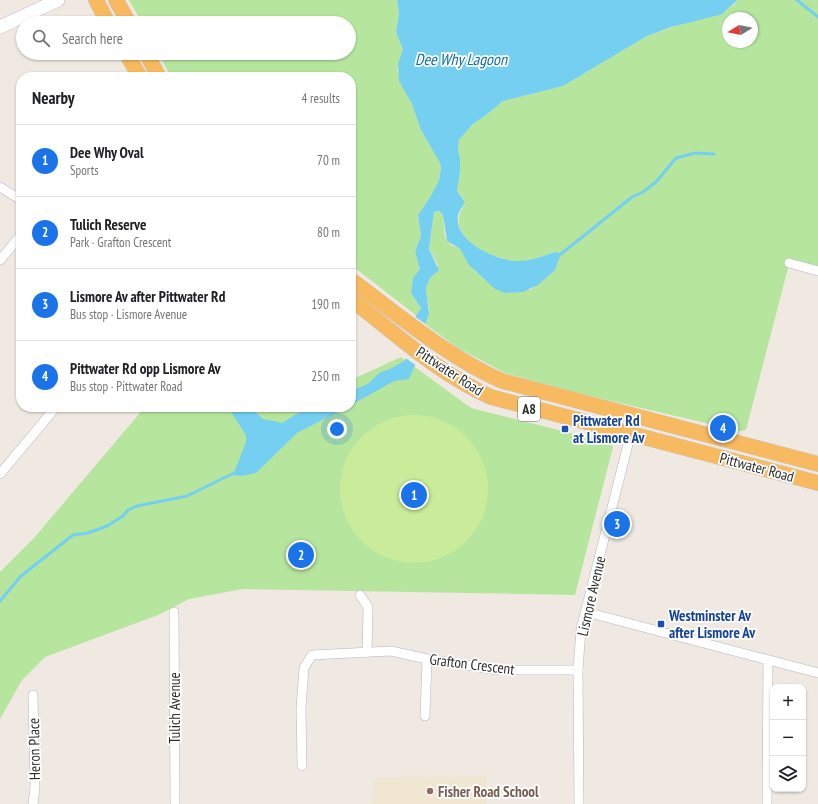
<!DOCTYPE html>
<meta charset="utf-8">
<style>
body{margin:0;font-family:"PT Sans Narrow",sans-serif;background:#f6f6f6;color:#202124}
.controls{position:absolute;right:12px;bottom:12px;display:grid;overflow:hidden;border-radius:8px;box-shadow:0 1px 3px #0004}
.controls button{width:36px;height:36px;display:grid;place-items:center;padding:0;border:0;border-bottom:1px solid #e0e0e0;background:#fff;color:#202124;font:20px sans-serif}
.compass{position:absolute;left:722px;top:12px;width:36px;height:36px;border-radius:50%;background:#fff;box-shadow:0 1px 3px #0004;rotate:260deg}
.you{position:absolute;left:337px;top:429px;width:14px;height:14px;margin:-10px;border:3px solid #fff;border-radius:50%;background:#1a73e8;box-shadow:0 0 0 6px #1a73e833}
.badge{display:grid;place-items:center;width:26px;height:26px;border-radius:50%;background:#1a73e8;color:#fff;font-size:13px;font-weight:700}
.pin{position:absolute;translate:-50% -50%;border:2px solid #fff;box-shadow:0 1px 4px #0006}
.list{margin:0;padding:0;list-style:none}
h2{display:flex;justify-content:space-between;align-items:center;height:52px;margin:0;padding:0 16px;font-size:17px}
h2 small{font-size:13px;font-weight:400;color:#757577}
.list li{display:grid;grid-template-columns:26px 1fr auto;gap:12px;align-items:center;box-sizing:border-box;height:72px;padding:0 16px;border-top:1px solid #e0e0e0}
.list b{display:block;font-size:15px;white-space:nowrap}
.list p{margin:0;font-size:13px;white-space:nowrap;color:#757577}
.list em{font-size:13px;font-style:normal;color:#757577}
.icon{flex:none;width:22px;height:22px;fill:none;stroke:currentColor;stroke-width:2;stroke-linecap:round;stroke-linejoin:round}
.map{position:relative;flex:none;width:818px;height:804px;overflow:hidden}
.search{position:absolute;background:#fff;box-shadow:0 1px 3px #0004;left:16px;top:16px;width:340px;height:44px;display:flex;align-items:center;gap:10px;box-sizing:border-box;padding:0 14px;border-radius:22px;color:#757577;font-size:15px}
.panel{position:absolute;background:#fff;box-shadow:0 1px 3px #0004;left:16px;top:72px;width:340px;height:340px;border-radius:16px}
.map>svg:first-child{display:block}
.education{fill:#f0e6d1}
.green{fill:#b6e59e;fill-rule:evenodd}
.pitch{fill:#c9ec9a}
.water{fill:#75cff0}
.pier{fill:#efe9e1}
.lines{fill:none;stroke-linecap:round;stroke-linejoin:round}
.stream{stroke:#75cff0;stroke-width:3}
.minor-casing{stroke:#b4b7c1;stroke-width:10}
.secondary-casing{stroke:#b4b7c1;stroke-width:14}
.trunk-casing{stroke:#c9c9c9;stroke-width:16}
.minor{stroke:#fff;stroke-width:9}
.secondary{stroke:#fff;stroke-width:13}
.trunk{stroke:#f8ba60;stroke-width:15}
.transit-dot{fill:#1a4fb4;stroke:#fff;stroke-width:1.5}
.education-dot{fill:#8d6e63;stroke:#fff;stroke-width:1.5}
.labels{text-anchor:middle;dominant-baseline:central;stroke-width:3.5;stroke-linejoin:round;paint-order:stroke}
.shield{fill:#fff;stroke:#6d6d6d;stroke-width:1}
.shield-label{font-size:14px;font-weight:bold;fill:#2e2e2e}
.street-label{font-size:15px;fill:#2e2e2e;stroke:#fff}
.transit-label{font-size:15px;font-weight:bold;fill:#164399;stroke:#fff;text-anchor:start}
.education-label{font-size:15px;font-weight:bold;fill:#785e54;stroke:#fff;text-anchor:start}
.water-label{font-size:16px;font-style:italic;fill:#0d6fa3;stroke:#fff}
</style>
<div class="map">
<svg width="818" height="804" viewBox="0 0 818 804">
<rect width="100%" height="100%" fill="#efe9e1"/>
<polygon class="education" points="487,776 487,804 373,804 374,778"/>
<g class="green">
<polygon points="129,0 397,0 399,13 396,32 403,50 397,70 416,113 421,130 440,163 441,168 439,180 432,194 418,215 421,236 415,252 420,269 411,293 421,308 417,316 351,265 351,77 171,77 158,53 349,53 349,23 142,23"/>
<path d="M737 0H818V271L789 264 746 430 740 431 573 392 505 373 458 348 425 324 429 309 426 288 430 278 435 274 438 265 429 249 434 212 439 211 443 215 445 237 451 245 460 249 474 270 485 280 530 290 555 270 561 254 556 252C543 255 531 262 517 261 491 260 441 235 465 204L464 200 457 191 460 172V159L458 149 459 140 473 124 485 116 503 101 563 86 647 36 727 8 734 5ZM728 18H752V42H728Z"/>
<polygon points="401,357 471,408 610,443 613,447 575,595 243,589 189,599 158,615 45,657 22,680 0,719 0,572 34,538 145,407 351,407 351,380"/>
</g>
<circle class="pitch" cx="414" cy="489" r="74"/>
<g class="water">
<path d="M397 0H737C733 6 727 7 723 14L671 27 647 36 563 86 503 101 485 116 473 124 459 140 458 149 460 159V172L457 191 465 202C463 207 459 210 458 216 454 242 498 262 520 261 532 261 544 255 556 252L561 254 555 270 538 285 523 292 505 293 495 289 469 265 460 249 447 241 443 215 439 211 434 212 429 249 439 270 430 278 426 288 429 314 424 327 416 363 409 379 394 381 351 405V391L368 384 379 373 390 369 404 361 409 354 414 339V319L421 308 411 293 413 278 420 269 415 252 421 236 418 215 432 194 439 180 441 168 440 163 421 130 412 104 399 81 398 64 403 50 396 32 399 13Z"/>
<path d="M228 407H250L263 419 283 423C302 407 323 407 347 407L297 433 256 473 242 476 233 475 246 442V435Z"/>
</g>
<polygon class="pier" points="414,316 427,325 425,346 421,361 417,366 404,357 412,339"/>
<g class="lines">
<g class="stream">
<polyline points="797,0 818,17"/>
<polyline points="561,254 632,197 643,192 656,182 676,158 695,153 714,154"/>
<polyline points="0,601 21,576 73,535 88,533 107,526 123,516 128,510 137,506 187,496 236,472"/>
</g>
<defs>
<g id="minor">
<polyline points="0,187 21,200"/>
<polyline points="0,260 21,235"/>
<polyline points="789,263 818,271"/>
<polyline points="0,474 56,407"/>
<polyline points="360,595 368,607 367,652"/>
<polyline points="174,612 175,804"/>
<polyline points="586,612 818,673"/>
<polyline points="425,716 427,659"/>
<polyline points="302,766 301,708 304,668 312,655 391,651 427,659 498,670 578,670"/>
<polyline points="33,804 35,788 33,695"/>
<polyline points="579,804 578,670 581,629 635,417"/>
<polyline points="767,804 768,661"/>
</g>
<polyline id="secondary" points="0,27 58,0"/>
<g id="trunk">
<polyline points="96,0 108,23"/>
<polyline points="116,0 129,23"/>
<polyline points="126,53 140,77"/>
<polyline points="146,53 159,77"/>
<path d="M351 280C400 316 446 356 502 381L818 464"/>
<path d="M351 299C396 334 439 374 491 397L818 483"/>
</g>
</defs>
<use href="#minor" class="minor-casing"/>
<use href="#secondary" class="secondary-casing"/>
<use href="#trunk" class="trunk-casing"/>
<use href="#minor" class="minor"/>
<use href="#secondary" class="secondary"/>
<use href="#trunk" class="trunk"/>
</g>
<g class="transit-dot">
<rect x="561" y="425" width="8" height="8" rx="2"/>
<rect x="657" y="620" width="8" height="8" rx="2"/>
</g>
<circle class="education-dot" cx="430" cy="791" r="4"/>
<g class="labels">
<rect class="shield" x="518" y="397" width="22" height="24" rx="3"/>
<g class="shield-label">
<text x="529" y="409">A8</text>
</g>
<g class="street-label">
<text transform="translate(450 371) rotate(33)">Pittwater Road</text>
<text transform="translate(757 467) rotate(15)">Pittwater Road</text>
<text transform="translate(591 596) rotate(-77)">Lismore Avenue</text>
<text transform="translate(472 664) rotate(7)">Grafton Crescent</text>
<text transform="translate(174 708) rotate(-90)">Tulich Avenue</text>
<text transform="translate(34 749) rotate(-91)">Heron Place</text>
</g>
<g class="transit-label">
<text x="573" y="420">Pittwater Rd<tspan x="573" dy="17">at Lismore Av</tspan></text>
<text x="669" y="615">Westminster Av<tspan x="669" dy="17">after Lismore Av</tspan></text>
</g>
<g class="education-label">
<text x="438" y="791">Fisher Road School</text>
</g>
<g class="water-label">
<text x="461" y="59">Dee Why Lagoon</text>
</g>
</g>
</svg>
<div class="controls">
<button>+</button>
<button>−</button>
<button><svg class="icon" aria-label="layers" viewBox="0 0 24 24"><path d="M12 4l9 5-9 5-9-5zM3 14l9 5 9-5"/></svg></button>
</div>
<svg class="compass" viewBox="-18 -18 36 36"><path d="M0-13l5 13h-10z" fill="#e53935"/><path d="M0 13l5-13h-10z" fill="#757577"/></svg>
<div class="you"></div>
<div class="pin badge" style="left:414px;top:495px">1</div>
<div class="pin badge" style="left:301px;top:555px">2</div>
<div class="pin badge" style="left:617px;top:524px">3</div>
<div class="pin badge" style="left:723px;top:428px">4</div>
<div class="search"><svg class="icon" aria-label="search" viewBox="0 0 24 24"><circle cx="10" cy="10" r="6"/><path d="M15 15l6 6"/></svg>Search here</div>
<section class="panel">
<h2>Nearby<small>4 results</small></h2>
<ul class="list">
<li><span class="badge">1</span><div><b>Dee Why Oval</b><p>Sports</p></div><em>70 m</em></li>
<li><span class="badge">2</span><div><b>Tulich Reserve</b><p>Park · Grafton Crescent</p></div><em>80 m</em></li>
<li><span class="badge">3</span><div><b>Lismore Av after Pittwater Rd</b><p>Bus stop · Lismore Avenue</p></div><em>190 m</em></li>
<li><span class="badge">4</span><div><b>Pittwater Rd opp Lismore Av</b><p>Bus stop · Pittwater Road</p></div><em>250 m</em></li>
</ul>
</section>
</div>
